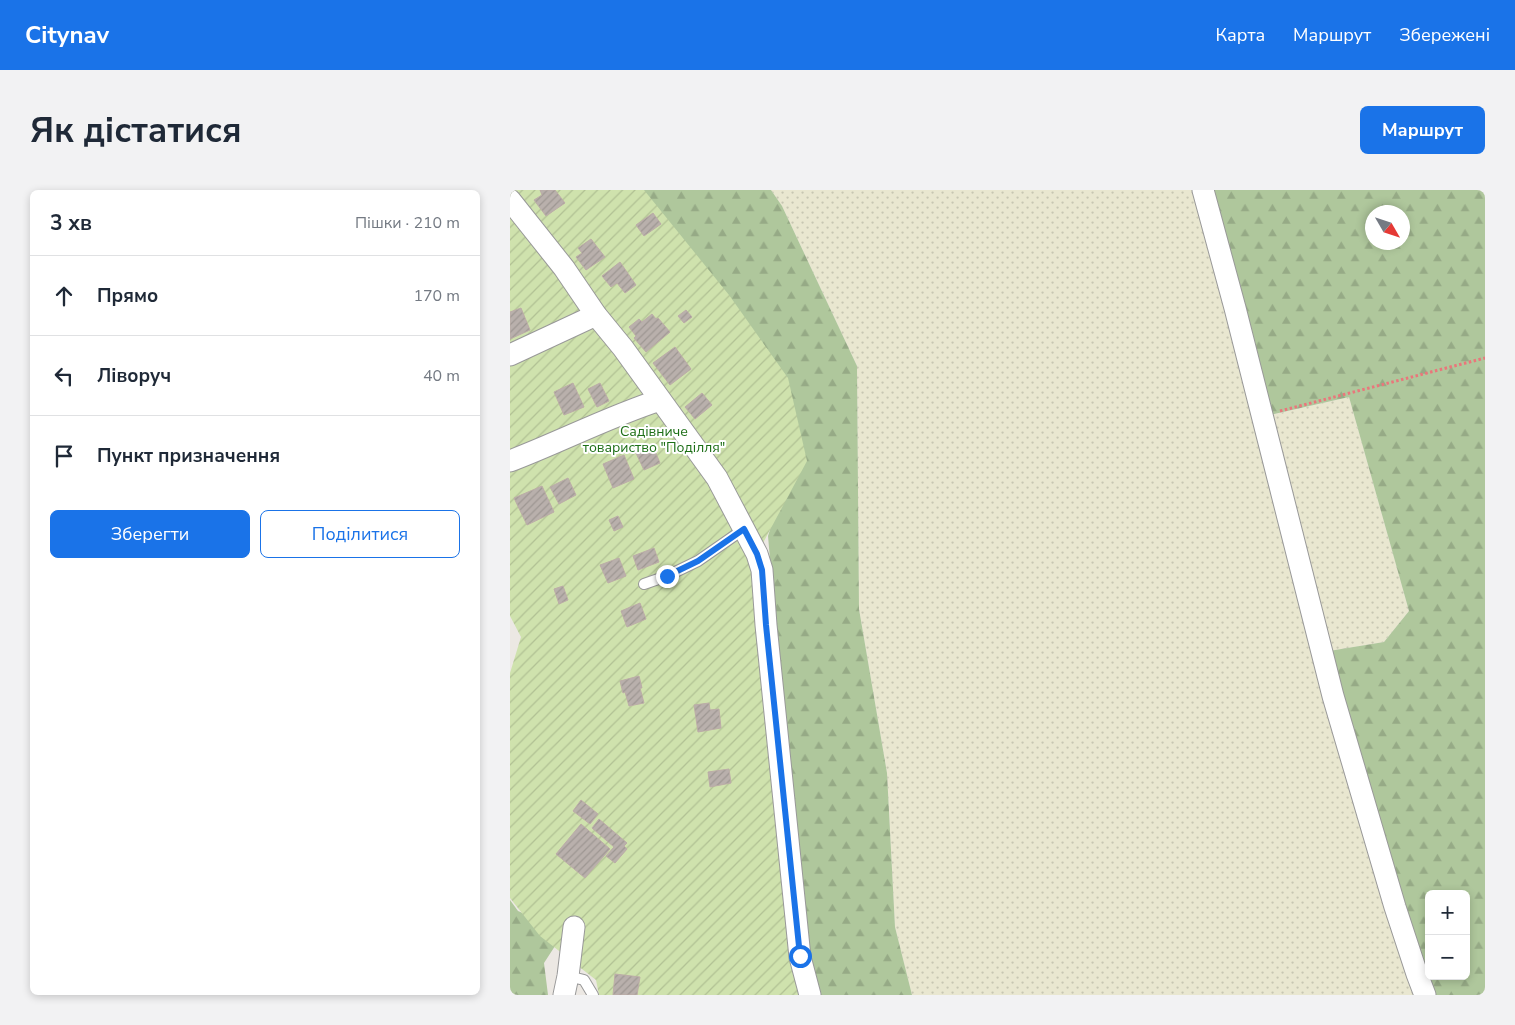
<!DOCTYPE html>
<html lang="uk">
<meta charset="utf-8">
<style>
body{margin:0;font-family:"Nunito Sans",sans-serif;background:#f2f2f3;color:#1f2937}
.controls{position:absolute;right:15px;bottom:15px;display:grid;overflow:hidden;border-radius:8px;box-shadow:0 2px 8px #0003}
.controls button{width:45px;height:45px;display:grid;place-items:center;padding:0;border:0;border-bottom:1px solid #e0e1e3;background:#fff;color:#1f2937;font:25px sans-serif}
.compass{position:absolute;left:855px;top:15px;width:45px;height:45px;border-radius:50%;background:#fff;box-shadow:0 2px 8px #0003;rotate:129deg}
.stop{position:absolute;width:15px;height:15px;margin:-11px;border:4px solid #1a73e8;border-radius:50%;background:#fff}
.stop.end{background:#1a73e8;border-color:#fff;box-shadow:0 1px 5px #0008}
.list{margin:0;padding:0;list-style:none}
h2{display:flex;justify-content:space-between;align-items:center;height:65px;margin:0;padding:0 20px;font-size:21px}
h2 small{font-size:16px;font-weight:400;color:#747a83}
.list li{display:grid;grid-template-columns:32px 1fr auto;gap:15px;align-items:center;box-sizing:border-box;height:80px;padding:0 20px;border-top:1px solid #e0e1e3}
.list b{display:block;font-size:19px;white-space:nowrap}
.list em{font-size:16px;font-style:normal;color:#747a83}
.actions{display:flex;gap:10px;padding:15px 20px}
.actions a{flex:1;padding:11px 0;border:1px solid #1a73e8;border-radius:8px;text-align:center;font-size:18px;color:#1a73e8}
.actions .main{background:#1a73e8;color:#fff}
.icon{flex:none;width:28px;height:28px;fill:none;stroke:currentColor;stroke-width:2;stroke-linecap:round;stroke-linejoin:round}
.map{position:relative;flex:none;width:975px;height:805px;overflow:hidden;border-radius:8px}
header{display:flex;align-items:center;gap:30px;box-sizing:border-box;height:70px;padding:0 25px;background:#1a73e8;color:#fff}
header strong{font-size:24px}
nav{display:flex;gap:28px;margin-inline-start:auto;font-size:18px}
.intro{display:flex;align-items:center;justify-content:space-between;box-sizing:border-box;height:120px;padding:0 30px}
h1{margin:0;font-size:35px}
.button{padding:12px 22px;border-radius:8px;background:#1a73e8;color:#fff;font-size:18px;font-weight:700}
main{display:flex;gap:30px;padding:0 30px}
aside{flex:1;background:#fff;border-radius:8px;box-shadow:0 2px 8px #0003}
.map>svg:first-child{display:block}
.farmland{fill:url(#farmland-dots)}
.forest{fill:url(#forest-firs);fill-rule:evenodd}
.garden{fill:url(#garden-furrows)}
.building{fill:url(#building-hatch);stroke:#bcada7}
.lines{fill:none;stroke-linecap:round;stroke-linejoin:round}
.service-casing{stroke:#999;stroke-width:12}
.minor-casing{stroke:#999;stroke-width:23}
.path{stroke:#ea767b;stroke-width:3;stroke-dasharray:2.5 2.5;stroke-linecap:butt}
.service{stroke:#fff;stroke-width:10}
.minor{stroke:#fff;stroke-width:21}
.route{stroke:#1a73e8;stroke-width:6}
.labels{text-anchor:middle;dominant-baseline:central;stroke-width:4;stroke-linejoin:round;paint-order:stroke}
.park-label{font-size:14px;fill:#1c6e16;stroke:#fff}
</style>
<header>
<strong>Citynav</strong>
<nav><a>Карта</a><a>Маршрут</a><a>Збережені</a></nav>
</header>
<div class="intro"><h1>Як дістатися</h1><a class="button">Маршрут</a></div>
<main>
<aside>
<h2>3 хв<small>Пішки · 210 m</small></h2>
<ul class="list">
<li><svg class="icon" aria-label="ahead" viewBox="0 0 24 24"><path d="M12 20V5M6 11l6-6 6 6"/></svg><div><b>Прямо</b></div><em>170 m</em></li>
<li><svg class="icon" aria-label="left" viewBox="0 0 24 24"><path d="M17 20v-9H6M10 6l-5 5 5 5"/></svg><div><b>Ліворуч</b></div><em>40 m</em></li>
<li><svg class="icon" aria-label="arrive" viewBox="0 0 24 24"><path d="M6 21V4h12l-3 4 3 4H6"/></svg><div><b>Пункт призначення</b></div></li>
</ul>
<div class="actions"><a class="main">Зберегти</a><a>Поділитися</a></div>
</aside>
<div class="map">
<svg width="975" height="805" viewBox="0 0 975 805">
<defs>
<pattern id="farmland-dots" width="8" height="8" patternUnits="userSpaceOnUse" patternTransform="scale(1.25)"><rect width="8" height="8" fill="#e9e7d0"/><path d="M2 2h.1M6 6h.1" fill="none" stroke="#c7c6b2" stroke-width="1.8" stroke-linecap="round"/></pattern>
<pattern id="forest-firs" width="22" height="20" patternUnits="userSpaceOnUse" patternTransform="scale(1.25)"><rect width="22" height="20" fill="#afc79c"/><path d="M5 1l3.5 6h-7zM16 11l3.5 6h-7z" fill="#96aa86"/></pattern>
<pattern id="garden-furrows" width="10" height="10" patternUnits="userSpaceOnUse" patternTransform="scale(1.25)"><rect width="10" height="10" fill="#cfe2ad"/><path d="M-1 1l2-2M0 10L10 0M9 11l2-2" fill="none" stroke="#b1c194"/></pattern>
<pattern id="building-hatch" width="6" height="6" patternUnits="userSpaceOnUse" patternTransform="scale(1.25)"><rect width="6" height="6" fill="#b9b0ac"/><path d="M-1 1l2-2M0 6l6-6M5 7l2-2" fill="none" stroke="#9e9793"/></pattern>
</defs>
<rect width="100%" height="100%" fill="#ece8e3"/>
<polygon class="farmland" points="261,0 683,0 748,228 839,207 899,421 874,452 813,462 909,805 402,805 385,737 377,583 349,419 347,176 272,16"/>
<g class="forest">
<polygon points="120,0 261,0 272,16 347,176 349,419 377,583 385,737 402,805 305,805 283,636 258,346 283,268"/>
<path d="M683 0H975V805H909L813 462 874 452 899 421 839 207 747 228ZM862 22H892V52H862ZM919 704H956V786H919Z"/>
<polygon points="0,710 8,721 36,733 71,716 34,773 38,805 0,805"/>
</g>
<polygon class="garden" points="0,0 134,0 219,105 278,188 297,271 253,353 305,805 89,805 86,790 30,746 0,708 0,483 11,447 0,426"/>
<g class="building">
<polygon points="30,0 45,0 55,13 36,26 24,10 32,5"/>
<polygon points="143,23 151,34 134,46 126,35"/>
<polygon points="81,49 95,67 76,80 66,67 72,63 68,58"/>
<polygon points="110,72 126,95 115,103 107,93 101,97 92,86"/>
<polygon points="11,118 20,140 0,149 0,122"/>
<polygon points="176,120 182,127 174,133 168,126"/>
<polygon points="142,124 146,129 148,128 160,142 136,162 124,148 126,146 119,137 129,129 132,132"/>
<polygon points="165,157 181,179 160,195 143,173"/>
<polygon points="63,193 74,217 54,225 44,202"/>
<polygon points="90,193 99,211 87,217 78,199"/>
<polygon points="192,203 202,215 185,229 175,217"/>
<polygon points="142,254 150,273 134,280 125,261"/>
<polygon points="114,265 124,289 103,298 93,274"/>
<polygon points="58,288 66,305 49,314 40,297"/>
<polygon points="32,296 44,322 17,335 4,308"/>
<polygon points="108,326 113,337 104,341 99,330"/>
<polygon points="144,358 149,372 128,380 123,366"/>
<polygon points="109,368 116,386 98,393 90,375"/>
<polygon points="53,396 58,410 49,414 44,399"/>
<polygon points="130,413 136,429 117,437 111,421"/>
<polygon points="129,486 132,498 130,498 134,513 119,516 115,502 113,503 110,491"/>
<polygon points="199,513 200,520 209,519 211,538 188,542 184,515"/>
<polygon points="219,579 221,593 200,597 198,582"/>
<polygon points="71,610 88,624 80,634 63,621"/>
<polygon points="89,629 117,653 114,656 117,659 105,673 96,666 104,657 82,638"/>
<polygon points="71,634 100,659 75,688 46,664"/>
<polygon points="105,784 130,787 127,805 103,805"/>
</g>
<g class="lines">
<defs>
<g id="service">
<polyline points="134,394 157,386 188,371 234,339"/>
<polyline points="58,786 74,790 83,805"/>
</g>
<g id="minor">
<polyline points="693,0 725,118 823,506 885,717 907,784 915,805"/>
<polyline points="0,10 54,78 86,125 113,158 207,288 247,364 252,380 256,435 290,767 300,805"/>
<polyline points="0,165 86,125"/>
<path d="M0 271C50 252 100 226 150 210"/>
<polyline points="54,805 58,786 64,737"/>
</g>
</defs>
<use href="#service" class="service-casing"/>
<use href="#minor" class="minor-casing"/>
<polyline class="path" points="770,221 975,168"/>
<use href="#service" class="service"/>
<use href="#minor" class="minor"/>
</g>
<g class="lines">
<polyline class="route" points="157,386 188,371 234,339 247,364 252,380 256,435 290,766"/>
</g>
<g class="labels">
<g class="park-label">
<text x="144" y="241">Садівниче<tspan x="144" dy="16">товариство "Поділля"</tspan></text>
</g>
</g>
</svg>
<div class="controls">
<button>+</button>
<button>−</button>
</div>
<svg class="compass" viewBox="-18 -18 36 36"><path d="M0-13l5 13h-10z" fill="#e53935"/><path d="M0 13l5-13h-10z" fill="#747a83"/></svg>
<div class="stop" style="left:290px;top:766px"></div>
<div class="stop end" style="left:157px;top:386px"></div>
</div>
</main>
